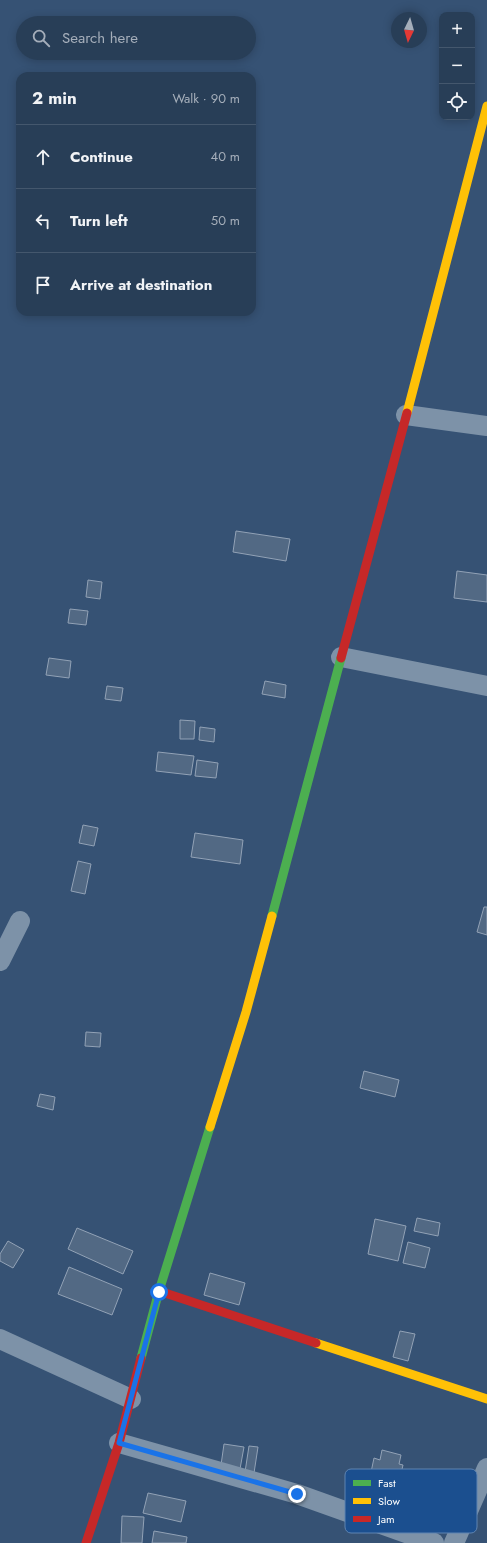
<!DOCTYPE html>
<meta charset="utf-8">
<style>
body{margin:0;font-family:Jost,sans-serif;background:#344961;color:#f1f3f6}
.controls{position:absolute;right:12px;top:12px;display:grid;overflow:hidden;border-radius:8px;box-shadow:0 2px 10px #0003}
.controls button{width:36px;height:36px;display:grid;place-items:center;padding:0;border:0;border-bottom:1px solid #44576d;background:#283e57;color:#f1f3f6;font:20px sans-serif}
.compass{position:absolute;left:391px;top:12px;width:36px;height:36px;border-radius:50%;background:#283e57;box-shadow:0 2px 10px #0003;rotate:185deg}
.stop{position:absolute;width:12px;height:12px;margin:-9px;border:3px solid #1a73e8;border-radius:50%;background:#fff}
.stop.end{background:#1a73e8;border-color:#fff;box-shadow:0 1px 4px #0008}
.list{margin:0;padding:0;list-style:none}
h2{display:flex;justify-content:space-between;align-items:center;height:52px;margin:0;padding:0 16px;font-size:17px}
h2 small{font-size:13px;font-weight:400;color:#a5aeba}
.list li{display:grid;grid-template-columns:26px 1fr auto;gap:12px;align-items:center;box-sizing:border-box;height:64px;padding:0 16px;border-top:1px solid #44576d}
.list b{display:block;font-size:15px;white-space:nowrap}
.list em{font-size:13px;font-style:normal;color:#a5aeba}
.icon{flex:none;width:22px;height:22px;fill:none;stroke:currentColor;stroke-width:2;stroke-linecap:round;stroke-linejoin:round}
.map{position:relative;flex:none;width:487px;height:1543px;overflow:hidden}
.search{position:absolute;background:#283e57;box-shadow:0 2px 10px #0003;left:16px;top:16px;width:240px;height:44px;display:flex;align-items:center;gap:10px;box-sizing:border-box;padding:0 14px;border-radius:22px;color:#a5aeba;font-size:15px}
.panel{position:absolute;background:#283e57;box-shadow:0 2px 10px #0003;left:16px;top:72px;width:240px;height:244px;border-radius:12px}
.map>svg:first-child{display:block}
.building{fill:#526984;stroke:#92a2b6}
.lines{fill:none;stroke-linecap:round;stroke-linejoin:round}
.street{stroke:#7d92a8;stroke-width:20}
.fast{stroke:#4caf50;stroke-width:9}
.slow{stroke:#ffc107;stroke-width:9}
.jam{stroke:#c62828;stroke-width:9}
.route{stroke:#1a73e8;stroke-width:5}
.key{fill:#1b4f8f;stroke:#5f84b1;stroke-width:1}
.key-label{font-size:11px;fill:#fff}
</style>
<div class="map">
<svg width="487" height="1543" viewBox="0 0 487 1543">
<rect width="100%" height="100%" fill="#365274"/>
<g class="building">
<polygon points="236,531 290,539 286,561 233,552"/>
<polygon points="457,571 487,575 487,602 454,598"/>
<polygon points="88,580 102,582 100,599 86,597"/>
<polygon points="70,609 88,611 86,625 68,623"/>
<polygon points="49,658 71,661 69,678 46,675"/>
<polygon points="265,681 286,685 285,698 262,694"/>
<polygon points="107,686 123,688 121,701 105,699"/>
<polygon points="180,720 195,721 194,739 180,739"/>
<polygon points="200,727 215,729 214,742 199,740"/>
<polygon points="158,752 194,756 191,775 156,771"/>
<polygon points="197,760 218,763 216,778 195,776"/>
<polygon points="83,825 98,828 94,846 79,843"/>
<polygon points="195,833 243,840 240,864 191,857"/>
<polygon points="78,861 91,864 85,894 71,891"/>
<polygon points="484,907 487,907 487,935 477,932"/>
<polygon points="86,1032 101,1033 100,1047 85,1046"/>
<polygon points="364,1071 399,1080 395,1097 360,1088"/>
<polygon points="40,1094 55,1097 53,1110 37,1106"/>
<polygon points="417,1218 440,1223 438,1236 414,1231"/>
<polygon points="375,1219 406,1226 398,1261 368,1254"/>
<polygon points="77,1228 133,1251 123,1274 68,1249"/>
<polygon points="8,1241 24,1250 13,1268 0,1261 0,1254"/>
<polygon points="408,1242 430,1248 425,1268 403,1263"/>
<polygon points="69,1267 122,1289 112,1315 58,1294"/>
<polygon points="210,1273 245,1283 239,1305 204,1295"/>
<polygon points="400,1331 415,1334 408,1361 393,1357"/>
<polygon points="224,1444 244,1447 240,1469 221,1465"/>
<polygon points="249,1446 258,1447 254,1473 245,1472"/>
<polygon points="382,1450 401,1455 399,1464 403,1465 394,1503 366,1496 374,1458 380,1460"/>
<polygon points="148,1493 186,1501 181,1522 143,1513"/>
<polygon points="122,1516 144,1517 142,1543 121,1543"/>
<polygon points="154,1531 187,1537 186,1543 152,1543"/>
</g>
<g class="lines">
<g class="street">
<polyline points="406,415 487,426"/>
<polyline points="341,657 487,686"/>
<polyline points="0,961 20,921"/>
<polyline points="0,1339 131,1399"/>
<polyline points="119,1443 297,1494 434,1543"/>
<polyline points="454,1543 487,1468"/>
</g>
<g class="fast">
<polyline points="272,916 341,658"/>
<polyline points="141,1358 159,1291 210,1127"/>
</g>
<g class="slow">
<polyline points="407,413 487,106"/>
<polyline points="210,1127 246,1012 272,916"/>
<polyline points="316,1343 487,1399"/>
</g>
<g class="jam">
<polyline points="341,658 407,413"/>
<polyline points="159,1291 316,1343"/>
<polyline points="86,1543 119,1443 141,1358"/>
</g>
</g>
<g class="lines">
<polyline class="route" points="159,1292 119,1443 297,1494"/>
</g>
<rect x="345" y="1469" width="132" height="64" rx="6" class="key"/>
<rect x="353" y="1480" width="18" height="6" fill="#4caf50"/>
<rect x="353" y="1498" width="18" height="6" fill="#ffc107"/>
<rect x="353" y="1516" width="18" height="6" fill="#c62828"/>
<g class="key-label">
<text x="378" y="1487">Fast</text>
<text x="378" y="1505">Slow</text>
<text x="378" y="1523">Jam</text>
</g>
</svg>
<div class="controls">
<button>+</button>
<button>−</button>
<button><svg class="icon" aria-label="locate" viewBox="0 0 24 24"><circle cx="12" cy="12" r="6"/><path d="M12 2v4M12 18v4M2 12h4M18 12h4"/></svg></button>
</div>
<svg class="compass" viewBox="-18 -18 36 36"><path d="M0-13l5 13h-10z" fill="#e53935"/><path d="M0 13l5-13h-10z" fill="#a5aeba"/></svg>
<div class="stop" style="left:159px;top:1292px"></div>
<div class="stop end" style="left:297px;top:1494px"></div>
<div class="search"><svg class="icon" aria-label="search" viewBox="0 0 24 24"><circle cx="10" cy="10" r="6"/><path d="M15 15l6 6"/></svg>Search here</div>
<section class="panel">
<h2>2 min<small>Walk · 90 m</small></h2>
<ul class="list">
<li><svg class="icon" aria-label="ahead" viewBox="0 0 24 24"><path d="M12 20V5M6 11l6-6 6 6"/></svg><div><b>Continue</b></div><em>40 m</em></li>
<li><svg class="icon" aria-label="left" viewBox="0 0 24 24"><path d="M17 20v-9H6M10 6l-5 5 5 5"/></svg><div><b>Turn left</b></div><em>50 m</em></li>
<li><svg class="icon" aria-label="arrive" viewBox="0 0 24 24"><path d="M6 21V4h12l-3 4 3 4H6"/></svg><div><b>Arrive at destination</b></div></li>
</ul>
</section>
</div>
